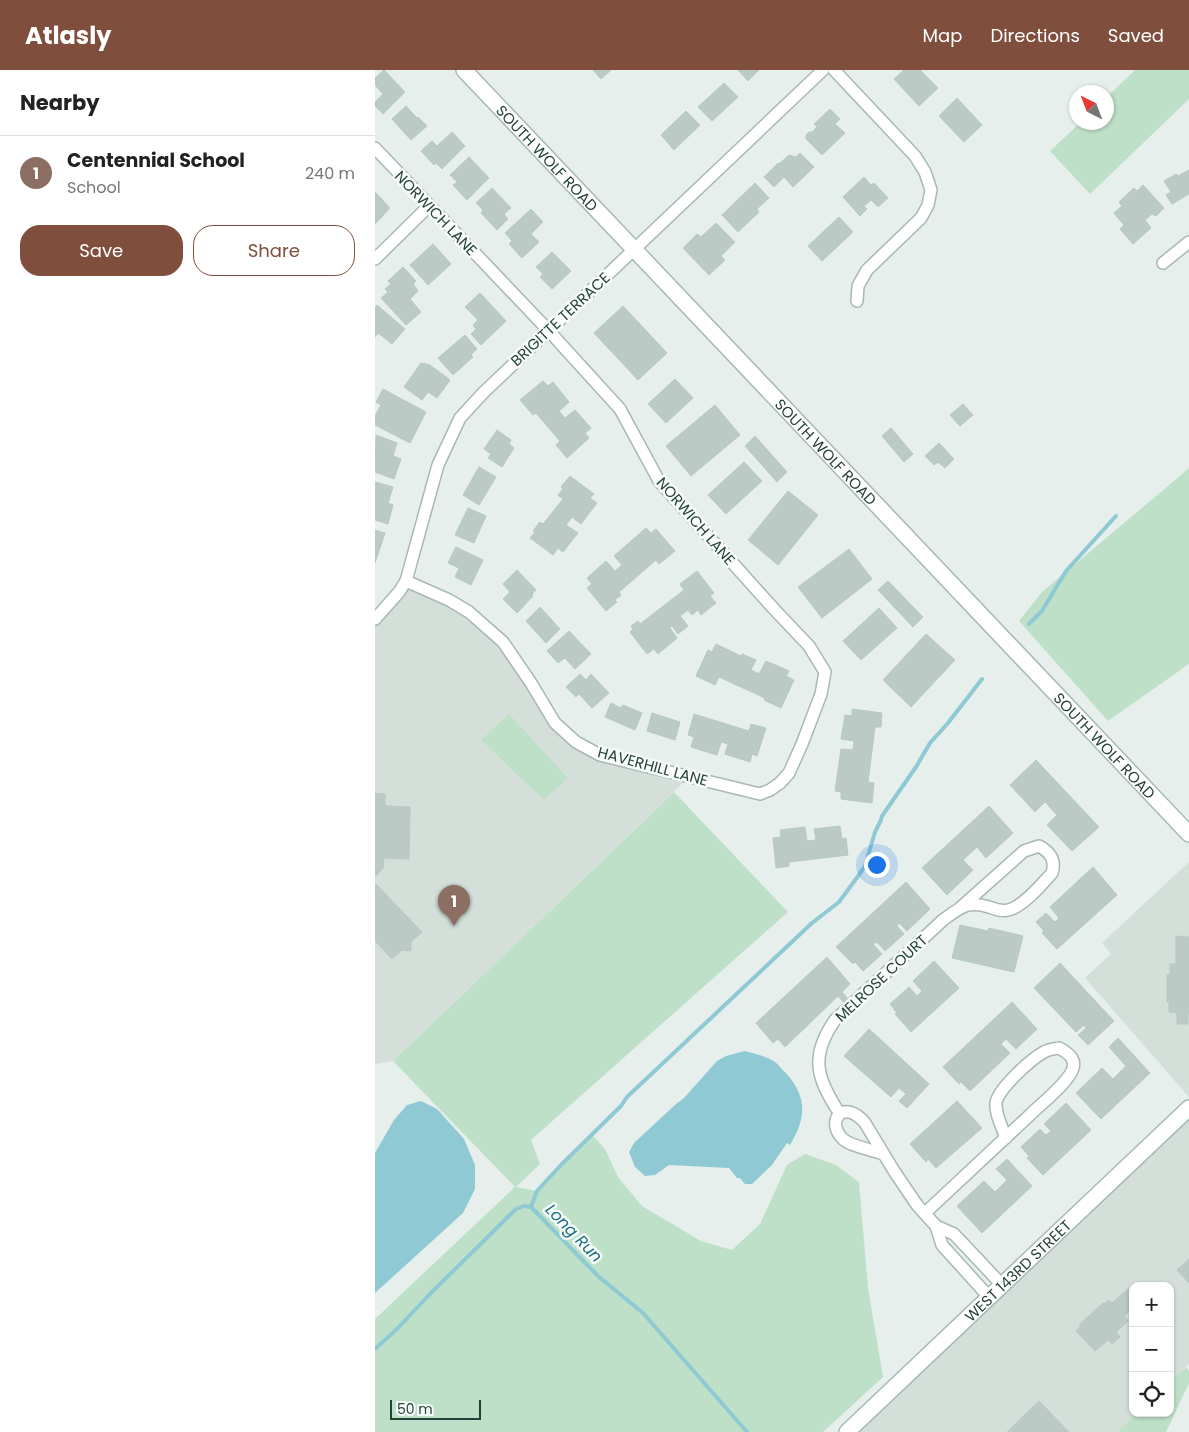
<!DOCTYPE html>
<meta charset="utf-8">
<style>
body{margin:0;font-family:Poppins,sans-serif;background:#f6f6f6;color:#222}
.controls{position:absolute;right:15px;bottom:15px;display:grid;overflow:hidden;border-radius:10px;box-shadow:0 1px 4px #0004}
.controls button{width:45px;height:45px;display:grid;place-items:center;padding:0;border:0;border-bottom:1px solid #e0e0e0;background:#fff;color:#222;font:25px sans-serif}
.compass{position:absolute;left:694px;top:15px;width:45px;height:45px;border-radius:50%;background:#fff;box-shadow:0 1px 4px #0004;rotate:318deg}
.scale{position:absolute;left:15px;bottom:12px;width:91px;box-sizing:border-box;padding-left:5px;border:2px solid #24423a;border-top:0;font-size:14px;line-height:18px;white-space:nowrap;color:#24423a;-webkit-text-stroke:4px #f7fbf9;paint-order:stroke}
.you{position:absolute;left:501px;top:794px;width:18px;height:18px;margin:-12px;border:4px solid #fff;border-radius:50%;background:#1a73e8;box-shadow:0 0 0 8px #1a73e833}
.badge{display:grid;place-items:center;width:32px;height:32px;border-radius:50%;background:#804e3d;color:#fff;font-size:16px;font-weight:700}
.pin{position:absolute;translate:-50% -41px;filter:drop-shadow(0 1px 2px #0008)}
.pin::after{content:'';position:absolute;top:26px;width:18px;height:15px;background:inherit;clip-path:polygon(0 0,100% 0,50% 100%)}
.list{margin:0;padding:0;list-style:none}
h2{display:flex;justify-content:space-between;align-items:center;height:65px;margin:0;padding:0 20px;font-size:21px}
h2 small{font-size:16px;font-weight:400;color:#767676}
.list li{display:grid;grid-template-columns:32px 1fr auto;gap:15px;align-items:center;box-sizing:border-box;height:75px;padding:0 20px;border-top:1px solid #e0e0e0}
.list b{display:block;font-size:19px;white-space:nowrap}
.list p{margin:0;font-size:16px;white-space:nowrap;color:#767676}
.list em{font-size:16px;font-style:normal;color:#767676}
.actions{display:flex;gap:10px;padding:15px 20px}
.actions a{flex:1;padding:11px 0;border:1px solid #804e3d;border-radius:20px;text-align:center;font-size:18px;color:#804e3d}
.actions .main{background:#804e3d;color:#fff}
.icon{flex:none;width:28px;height:28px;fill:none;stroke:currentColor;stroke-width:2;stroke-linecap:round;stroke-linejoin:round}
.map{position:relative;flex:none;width:814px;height:1362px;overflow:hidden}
header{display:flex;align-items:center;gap:30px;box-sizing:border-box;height:70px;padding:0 25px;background:#804e3d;color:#fff}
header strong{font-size:24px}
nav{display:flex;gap:28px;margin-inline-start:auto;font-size:18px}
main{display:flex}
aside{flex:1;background:#fff}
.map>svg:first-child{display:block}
.built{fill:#d4dfda}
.green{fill:#bfe0c8}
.water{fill:#8ec9d4}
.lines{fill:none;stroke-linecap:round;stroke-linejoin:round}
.stream{stroke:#8ec9d4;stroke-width:4}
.building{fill:#bbcac4;stroke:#b8c9c2}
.street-casing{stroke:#a8b8b2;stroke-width:14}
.secondary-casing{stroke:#a4bbb3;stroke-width:18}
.street{stroke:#fff;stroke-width:11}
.secondary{stroke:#fff;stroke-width:15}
.labels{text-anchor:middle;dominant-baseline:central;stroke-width:5;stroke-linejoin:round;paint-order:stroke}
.street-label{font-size:15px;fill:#24423a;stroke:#f7fbf9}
.water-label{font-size:16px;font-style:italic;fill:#1c6f80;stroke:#f7fbf9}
</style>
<header>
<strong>Atlasly</strong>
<nav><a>Map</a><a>Directions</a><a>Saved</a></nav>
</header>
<main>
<aside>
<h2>Nearby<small></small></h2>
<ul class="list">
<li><span class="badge" style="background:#8d6e63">1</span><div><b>Centennial School</b><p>School</p></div><em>240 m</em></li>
</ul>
<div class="actions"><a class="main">Save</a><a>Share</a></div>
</aside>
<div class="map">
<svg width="814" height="1362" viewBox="0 0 814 1362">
<rect width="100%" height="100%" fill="#e6efeb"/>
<g class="built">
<polygon points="33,514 72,532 126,574 198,675 311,710 18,991 0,994 0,553"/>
<polygon points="814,792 814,1027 710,908 736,884 727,873"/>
<polygon points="814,1044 814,1294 795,1312 795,1216 758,1216 758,1343 762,1343 742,1362 477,1362"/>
</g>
<g class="green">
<polygon points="760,0 814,0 814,29 715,124 675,81 705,53 732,52 732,27"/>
<polygon points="814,398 814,594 733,651 644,551 667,522 799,411"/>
<polygon points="134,644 193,708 169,730 106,670"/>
<polygon points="299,722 413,842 156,1070 165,1094 141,1117 162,1121 186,1095 217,1065 230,1079 243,1107 267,1136 326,1171 357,1180 385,1154 412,1095 430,1084 461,1095 484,1112 493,1218 508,1307 448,1362 0,1362 0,1249 140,1117 18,991"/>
<polygon points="811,1297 814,1301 814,1313 791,1362 742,1362 762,1343 795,1343 795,1312"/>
</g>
<g class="water">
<path d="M370 981C379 984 392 986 400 992 404 995 407 1000 411 1003 433 1028 431 1048 415 1075L412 1073 397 1095 377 1114H370L365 1108H362L354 1098 294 1095 280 1105 270 1106 260 1097 254 1082 259 1073 301 1034 309 1028 342 991 351 986Z"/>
<polygon points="46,1031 62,1039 89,1069 100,1095 100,1119 88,1143 0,1223 0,1083 19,1050 32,1035"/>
</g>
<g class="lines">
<g class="stream">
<polyline points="654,554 667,541 691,501 741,446"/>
<polyline points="156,1137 162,1121 186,1095 246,1036 252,1027 437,853 464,832 481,809 490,796 500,762 506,750 507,746 541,697 555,673 573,653 607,609"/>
<polyline points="0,1279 22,1259 54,1225 141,1139 149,1136 156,1137 223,1206 268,1243 372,1362"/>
</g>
</g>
<g class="building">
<polygon points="9,0 30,22 8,44 0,36 0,32 8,24 0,15 0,8"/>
<polygon points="218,0 236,0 226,9"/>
<polygon points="363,0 384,0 373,11"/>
<polygon points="529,0 545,0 563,18 544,36 519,9"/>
<polygon points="349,13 363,27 337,51 323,37"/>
<polygon points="582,28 607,55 589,72 564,46"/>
<polygon points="31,36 42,48 43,47 52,56 36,70 17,49"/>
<polygon points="455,39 465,49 460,54 470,63 447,85 431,69 431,65 434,62 437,62 442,57 439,54"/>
<polygon points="311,41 325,55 299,80 286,65"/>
<polygon points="77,62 90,76 67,99 61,93 59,95 46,81 57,71 62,76"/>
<polygon points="425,83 439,97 418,117 409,107 399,117 389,107 403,93 404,94 414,85 421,87"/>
<polygon points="94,87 114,108 92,130 78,115 82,112 75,105"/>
<polygon points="814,100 814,124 797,134 791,125 796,122 789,111 801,104 803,106"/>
<polygon points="489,107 496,115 499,113 513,128 503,137 496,130 489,136 492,139 485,146 468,127"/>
<polygon points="380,113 394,128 382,139 384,142 363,162 347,145"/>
<polygon points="768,115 789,138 781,146 777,144 770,150 776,158 758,174 745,159 749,155 739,143 747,136 744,132 759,118 762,121"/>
<polygon points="117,118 136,138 129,144 133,149 122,160 106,143 108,140 101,133"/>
<polygon points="0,122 15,138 0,154"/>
<polygon points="156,139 168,152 156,164 164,172 147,188 134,174 137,171 130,163"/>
<polygon points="464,147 478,162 447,191 433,176"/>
<polygon points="341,153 360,172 346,186 350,190 334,205 308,178 322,164 326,167"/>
<polygon points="58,174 76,194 53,215 35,195"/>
<polygon points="177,182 196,201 177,219 165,207 168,204 161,197"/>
<polygon points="28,197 41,211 38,214 43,221 35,229 46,242 31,255 6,228 13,222 10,219 16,214 13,211"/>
<polygon points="105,223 131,251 106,275 96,264 101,259 98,255 103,250 90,237"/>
<polygon points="2,235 30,259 17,274 3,263 0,267 0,238"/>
<polygon points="248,236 292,283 263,310 219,263"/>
<polygon points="90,265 102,279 96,285 98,287 78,305 63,288"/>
<polygon points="46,293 55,295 75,310 62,328 53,322 47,330 29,317"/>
<polygon points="300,309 318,328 291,353 273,334"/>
<polygon points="168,311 173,316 178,312 194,332 184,341 190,348 200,340 216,358 210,363 214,368 192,388 181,375 185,371 161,343 158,345 145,330"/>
<polygon points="8,319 51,342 35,373 0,355 0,346 6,335 1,332"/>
<polygon points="588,334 598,345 585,356 575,345"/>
<polygon points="340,335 365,365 316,406 291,376"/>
<polygon points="516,358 538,384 529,392 507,366"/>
<polygon points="122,360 136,370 134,374 139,378 127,397 113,388 116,384 109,379"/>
<polygon points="1,365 22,373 18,386 26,389 19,409 0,402"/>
<polygon points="380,366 412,402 402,412 370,376"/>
<polygon points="564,373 579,389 570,398 563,392 559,395 550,386"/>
<polygon points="369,392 387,411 351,444 333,425"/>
<polygon points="104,397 121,407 104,435 88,425"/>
<polygon points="195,406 219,424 215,428 222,433 206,454 197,447 191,455 203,463 188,482 183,478 178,485 155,468 160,462 158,461 165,452 168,454 188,429 183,425 188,419 186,417"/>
<polygon points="0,412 18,417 13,433 18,435 13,454 0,450"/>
<polygon points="413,421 443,445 403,495 373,470"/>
<polygon points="93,438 111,446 99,473 80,465"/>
<polygon points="271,458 276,463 281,459 300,481 284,494 281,490 244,522 246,525 240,530 242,532 231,541 212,518 217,514 212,508 231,491 240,501 247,495 239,486"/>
<polygon points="0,460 10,463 0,493"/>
<polygon points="81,477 108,490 96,515 80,507 84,498 73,493"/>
<polygon points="474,479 497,509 447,548 423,517"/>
<polygon points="142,500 161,520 157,524 158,526 142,543 128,529 135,522 128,514"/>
<polygon points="322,501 339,523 335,526 341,533 326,545 323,540 317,545 313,540 305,546 313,556 303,564 297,556 295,558 302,568 283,584 279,579 272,584 255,562 258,559 256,556 263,551 265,554 309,520 305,514"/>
<polygon points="513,511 548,547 538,557 503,520"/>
<polygon points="165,537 185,559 171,573 151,551"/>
<polygon points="504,538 522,558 486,590 468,571"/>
<polygon points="194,561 216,584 200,599 190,588 183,593 172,581"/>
<polygon points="551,564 580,590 536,637 508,610"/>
<polygon points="341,574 366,586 367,584 381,590 376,600 384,604 391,591 414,601 411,606 419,610 406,638 389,630 390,628 344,607 340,615 321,606 333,580 337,582"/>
<polygon points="205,604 211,610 216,604 234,623 217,638 204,624 201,627 191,617"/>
<polygon points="236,633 246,638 248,635 267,643 260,660 230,647"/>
<polygon points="477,639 507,643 506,657 500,657 493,712 499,713 497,733 466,729 466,722 460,721 466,679 478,680 479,671 466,669 470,645 477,646"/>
<polygon points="277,643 305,652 300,670 272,661"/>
<polygon points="319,644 374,661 376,654 391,658 382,686 377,684 375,692 350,684 353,674 346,672 342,685 316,677 319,667 313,665"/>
<polygon points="661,690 724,757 697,781 672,755 682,745 670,732 660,742 635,715"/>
<polygon points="0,723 10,724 10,736 35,737 34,789 9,788 8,798 0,807"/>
<polygon points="614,736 638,763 611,788 602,777 588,790 598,800 572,825 547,798"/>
<polygon points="465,756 467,769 471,768 473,785 414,792 414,796 401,798 398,768 406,767 405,760 430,757 432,771 441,770 439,759"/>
<polygon points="718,797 742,825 682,879 667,863 669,861 661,852 671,843 680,852 684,848 675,837"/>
<polygon points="531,812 555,839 532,861 524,853 522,856 529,864 510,881 502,872 498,874 507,884 488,901 480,892 478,894 461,877"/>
<polygon points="0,813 47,862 36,872 36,881 27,880 17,889 0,871"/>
<polygon points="585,855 613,861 614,858 648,866 639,902 577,888"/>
<polygon points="801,866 814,867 814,943 813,943 813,954 802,954 802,943 794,942 794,932 792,932 792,905 795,905 795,894 801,894"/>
<polygon points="452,887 475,914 467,922 473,929 469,933 463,926 410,977 403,969 398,973 381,953"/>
<polygon points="559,891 584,918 536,962 520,944 522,943 515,934 534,917 542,926 547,921 538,911"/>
<polygon points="685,893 739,951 713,975 703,965 711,958 709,955 701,962 659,918"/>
<polygon points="637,932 662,959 641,979 631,969 626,974 635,983 595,1021 586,1012 584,1014 568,997"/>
<polygon points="494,959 554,1014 532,1038 524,1031 531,1024 524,1018 516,1027 469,986"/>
<polygon points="743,968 775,1003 726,1049 701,1023 727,998 738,1009 751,996 734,977"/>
<polygon points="582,1031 607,1058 561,1098 553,1089 551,1092 535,1074"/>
<polygon points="691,1033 716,1060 668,1105 652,1088 654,1086 646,1077 665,1059 671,1065 676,1061 669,1054"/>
<polygon points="632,1089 657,1116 607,1163 582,1136 609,1111 620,1122 632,1110 621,1099"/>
<polygon points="814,1189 814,1213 802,1200"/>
<polygon points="753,1219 758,1224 758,1238 749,1246 753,1251 741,1262 745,1267 737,1274 733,1270 720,1281 701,1261 706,1256 704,1255 728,1233 729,1234 734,1230 737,1233"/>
<polygon points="664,1331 694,1362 632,1362"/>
</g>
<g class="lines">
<defs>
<g id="street">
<polyline points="459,0 540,86 550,102 556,120 553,135 546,148 492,200 483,216 482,231"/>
<polyline points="0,78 174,261 245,339 284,411 398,538 434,576 450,602 446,624 427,674 414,703 405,713 395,720 385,724 225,685 201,672 180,653 156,613 128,572 94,542 74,530 31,511"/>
<polyline points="0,189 54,136"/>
<polyline points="788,193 814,172"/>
<polyline points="0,549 24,522 31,511 63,395 85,348 109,322 448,0"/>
<path d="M465 1044C442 1009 434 987 460 950L568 850C585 838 592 830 614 837 620 839 626 842 633 840 648 837 667 814 677 803 681 790 675 782 664 776L649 781 585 838"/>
<path d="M508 1084C498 1080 475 1076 468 1069 450 1052 468 1027 490 1053L519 1101 542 1135 561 1156 579 1164 627 1215"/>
<path d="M550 1143C585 1110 621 1077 657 1043 667 1033 695 1011 698 998 701 989 692 982 684 978 679 979 674 979 669 982 656 989 623 1019 621 1033 620 1044 627 1057 631 1068"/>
<polyline points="561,1156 567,1175 614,1227"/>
</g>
<g id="secondary">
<path id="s1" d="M89 0 814 764"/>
<path id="s2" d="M472 1362 814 1038"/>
</g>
</defs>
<use href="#street" class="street-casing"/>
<use href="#secondary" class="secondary-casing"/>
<use href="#street" class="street"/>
<use href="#secondary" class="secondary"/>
</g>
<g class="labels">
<g class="street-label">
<text stroke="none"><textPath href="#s1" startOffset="121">SOUTH WOLF ROAD</textPath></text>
<text transform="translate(61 143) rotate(46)">NORWICH LANE</text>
<text transform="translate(185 249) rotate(-43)">BRIGITTE TERRACE</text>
<text stroke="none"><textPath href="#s1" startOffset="526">SOUTH WOLF ROAD</textPath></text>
<text transform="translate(321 451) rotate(49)">NORWICH LANE</text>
<text stroke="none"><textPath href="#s1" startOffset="931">SOUTH WOLF ROAD</textPath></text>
<text transform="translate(278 696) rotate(15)">HAVERHILL LANE</text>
<text transform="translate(506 908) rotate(-43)">MELROSE COURT</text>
<text stroke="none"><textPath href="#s2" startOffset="235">WEST 143RD STREET</textPath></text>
</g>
<g class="water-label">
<text transform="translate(199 1163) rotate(46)">Long Run</text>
</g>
</g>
</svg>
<div class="controls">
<button>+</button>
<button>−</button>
<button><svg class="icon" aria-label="locate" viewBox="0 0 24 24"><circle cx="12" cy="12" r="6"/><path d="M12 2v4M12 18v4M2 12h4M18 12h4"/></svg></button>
</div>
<svg class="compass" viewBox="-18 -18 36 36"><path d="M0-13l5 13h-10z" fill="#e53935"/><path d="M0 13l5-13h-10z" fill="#767676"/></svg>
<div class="scale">50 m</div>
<div class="you"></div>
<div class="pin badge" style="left:79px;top:856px;background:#8d6e63">1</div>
</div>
</main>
